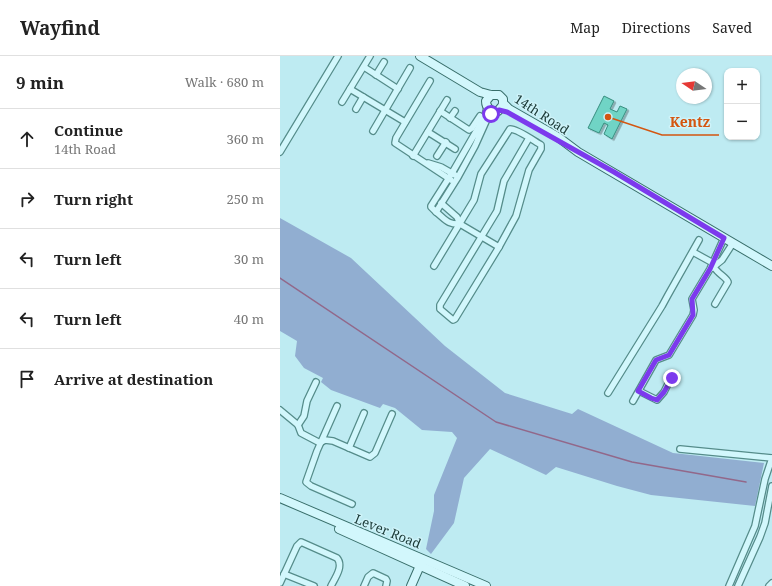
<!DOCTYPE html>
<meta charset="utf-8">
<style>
body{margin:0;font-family:"Noto Serif",serif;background:#f2f2f2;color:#222}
.controls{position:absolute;right:12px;top:12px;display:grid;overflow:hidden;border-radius:8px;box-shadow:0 1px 3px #0004}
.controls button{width:36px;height:36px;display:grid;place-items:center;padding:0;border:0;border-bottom:1px solid #e0e0e0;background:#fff;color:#222;font:20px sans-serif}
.compass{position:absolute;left:396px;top:12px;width:36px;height:36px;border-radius:50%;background:#fff;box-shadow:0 1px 3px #0004;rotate:283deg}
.stop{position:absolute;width:12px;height:12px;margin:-9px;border:3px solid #7c3aed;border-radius:50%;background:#fff}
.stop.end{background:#7c3aed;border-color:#fff;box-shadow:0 1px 4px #0008}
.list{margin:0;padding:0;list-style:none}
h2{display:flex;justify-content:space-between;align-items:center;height:52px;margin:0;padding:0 16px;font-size:17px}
h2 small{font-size:13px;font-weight:400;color:#767676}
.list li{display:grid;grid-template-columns:26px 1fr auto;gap:12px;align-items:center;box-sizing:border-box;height:60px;padding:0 16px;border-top:1px solid #e0e0e0}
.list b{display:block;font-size:15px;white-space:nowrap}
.list p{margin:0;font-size:13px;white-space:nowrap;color:#767676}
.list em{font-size:13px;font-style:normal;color:#767676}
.icon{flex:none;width:22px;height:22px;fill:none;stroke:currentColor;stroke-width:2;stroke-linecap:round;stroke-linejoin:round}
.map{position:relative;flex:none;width:492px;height:530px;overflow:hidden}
header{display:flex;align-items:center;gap:24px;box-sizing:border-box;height:56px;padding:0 20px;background:#fff;border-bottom:1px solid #e0e0e0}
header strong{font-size:19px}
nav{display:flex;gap:22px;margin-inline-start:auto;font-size:14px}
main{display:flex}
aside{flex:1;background:#fff}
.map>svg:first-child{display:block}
.green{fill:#91aed1}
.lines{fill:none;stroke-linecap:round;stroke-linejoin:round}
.stream{stroke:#92688a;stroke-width:1.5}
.building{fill:#70d4c5;stroke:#388e7f;filter:url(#shadow)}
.street-casing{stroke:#558c8a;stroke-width:8}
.secondary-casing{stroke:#386e6a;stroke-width:10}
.street{stroke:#d2f7fc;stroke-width:5.5}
.secondary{stroke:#d2f7fc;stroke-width:8}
.route{stroke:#7c3aed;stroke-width:5}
.labels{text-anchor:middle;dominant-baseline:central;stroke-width:3;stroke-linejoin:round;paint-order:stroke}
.street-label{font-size:13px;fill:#1b3a37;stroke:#cef3f9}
.leader{fill:none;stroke:#d45610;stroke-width:1.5}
.callout-dot{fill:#d45610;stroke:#cef3f9;stroke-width:1.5}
.callout-label{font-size:14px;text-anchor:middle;font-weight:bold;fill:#d45610;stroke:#cef3f9;stroke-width:3;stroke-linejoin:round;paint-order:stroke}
</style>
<header>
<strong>Wayfind</strong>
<nav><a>Map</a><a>Directions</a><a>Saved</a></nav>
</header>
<main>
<aside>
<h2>9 min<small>Walk · 680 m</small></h2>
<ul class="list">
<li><svg class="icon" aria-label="ahead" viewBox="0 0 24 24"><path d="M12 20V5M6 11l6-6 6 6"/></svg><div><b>Continue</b><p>14th Road</p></div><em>360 m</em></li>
<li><svg class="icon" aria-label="right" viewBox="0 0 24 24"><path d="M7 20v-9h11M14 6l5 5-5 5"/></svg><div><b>Turn right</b></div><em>250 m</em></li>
<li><svg class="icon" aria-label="left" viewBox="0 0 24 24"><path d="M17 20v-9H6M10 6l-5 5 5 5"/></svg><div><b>Turn left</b></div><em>30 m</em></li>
<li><svg class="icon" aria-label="left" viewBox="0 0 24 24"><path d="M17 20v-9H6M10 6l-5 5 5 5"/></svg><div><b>Turn left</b></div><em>40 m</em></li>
<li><svg class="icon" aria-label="arrive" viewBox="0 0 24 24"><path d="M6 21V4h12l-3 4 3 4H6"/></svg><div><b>Arrive at destination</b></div></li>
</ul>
</aside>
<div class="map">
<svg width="492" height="530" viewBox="0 0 492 530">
<defs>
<filter id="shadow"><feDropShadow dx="2" dy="1.5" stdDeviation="0" flood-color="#0004"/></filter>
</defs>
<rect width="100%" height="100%" fill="#beebf2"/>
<polygon class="green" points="0,162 71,202 165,290 225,337 292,358 298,353 393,397 484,407 475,450 371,439 337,430 276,411 266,419 210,393 184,422 174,467 151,498 146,493 154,455 154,439 177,382 172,376 142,374 115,352 103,348 100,352 51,334 41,326 43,322 24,312 15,300 17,285 0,275"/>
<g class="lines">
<polyline class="stream" points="0,222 216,366 352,406 466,426"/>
</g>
<polygon class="building" points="324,40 334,45 330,53 337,56 340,50 347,53 332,83 324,78 328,69 324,67 319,77 308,72"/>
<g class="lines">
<defs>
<g id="street">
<polyline points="84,11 118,33"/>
<polyline points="96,19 104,6"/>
<polyline points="150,25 116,82 115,87 171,124"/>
<polyline points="70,33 125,66"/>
<polyline points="62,46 90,0"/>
<polyline points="207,51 205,60 172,117 151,150 151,151 156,156 178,121 195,90 208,61 215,55"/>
<polyline points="76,53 83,41"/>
<polyline points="160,55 189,74 192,72 200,60"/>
<polyline points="170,62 175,55"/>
<polyline points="93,75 130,12"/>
<polyline points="148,76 175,93"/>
<polyline points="0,96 58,0"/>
<polyline points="133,100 167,44"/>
<polyline points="157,100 166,86"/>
<polyline points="148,107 161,111 175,119"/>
<path d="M156 156C165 163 168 169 180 168L177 161 161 147"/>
<polyline points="180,168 219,191"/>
<polyline points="413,196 433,207"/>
<path d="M154 210 194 144 201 118 230 73C238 73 254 85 261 89V93L249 114 236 160 219 191 175 263 173 264 160 253V249L217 155 224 125 249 82"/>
<path d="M434 211C438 218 446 221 448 226L435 248"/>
<polyline points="432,212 442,204 453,187"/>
<polyline points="359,335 377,344 384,336 391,322"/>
<polyline points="328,337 382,250 388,239 419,184"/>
<polyline points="353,345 376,304 389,299 413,259 414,254 412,243 430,213 444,182"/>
<polyline points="57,350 37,395 26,426 31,430 72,448"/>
<polyline points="0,354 18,369 21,377 40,387 45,384 53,385 90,401 95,397 112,358"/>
<polyline points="18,369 24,360 27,345 36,326"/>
<polyline points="69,392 84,357"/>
<polyline points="400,393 492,402"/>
<polyline points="4,518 34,530"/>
<path d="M0 527 17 490 21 486 57 502C64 510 55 522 51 530"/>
<polyline points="84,530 88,521 93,517 106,523 107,525 106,530"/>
<polyline points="449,530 475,470 485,423 492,402"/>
<polyline points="458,530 480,481 485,467 492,430"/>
<polyline points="489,530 492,527"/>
</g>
<g id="secondary">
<path d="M140 0 200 36 211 39H219L223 43V49L218 55C211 56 206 52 206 45L211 39"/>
<polyline points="223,47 229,53 278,81 298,96 492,210"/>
<polyline points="0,442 206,530"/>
<polyline points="59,473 185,530"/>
<polyline points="131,530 142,505"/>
</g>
</defs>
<use href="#street" class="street-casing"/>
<use href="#secondary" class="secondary-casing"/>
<use href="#street" class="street"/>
<use href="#secondary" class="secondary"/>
</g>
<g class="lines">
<polyline class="route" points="211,58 219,54 227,56 334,116 444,182 430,213 412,243 413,259 389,299 376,304 358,335 371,342 377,344 384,336 392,322"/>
</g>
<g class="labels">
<g class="street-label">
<text transform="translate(262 58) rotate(33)">14th Road</text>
<text transform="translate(108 475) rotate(22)">Lever Road</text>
</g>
</g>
<path class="leader" d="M328 61L382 79H439"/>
<circle class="callout-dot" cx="328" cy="61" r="4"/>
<g class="callout-label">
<text x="410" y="71">Kentz</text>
</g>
</svg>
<div class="controls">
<button>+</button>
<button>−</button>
</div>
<svg class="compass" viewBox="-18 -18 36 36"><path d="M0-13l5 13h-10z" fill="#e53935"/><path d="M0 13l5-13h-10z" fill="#767676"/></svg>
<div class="stop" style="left:211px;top:58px"></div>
<div class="stop end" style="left:392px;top:322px"></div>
</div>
</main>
